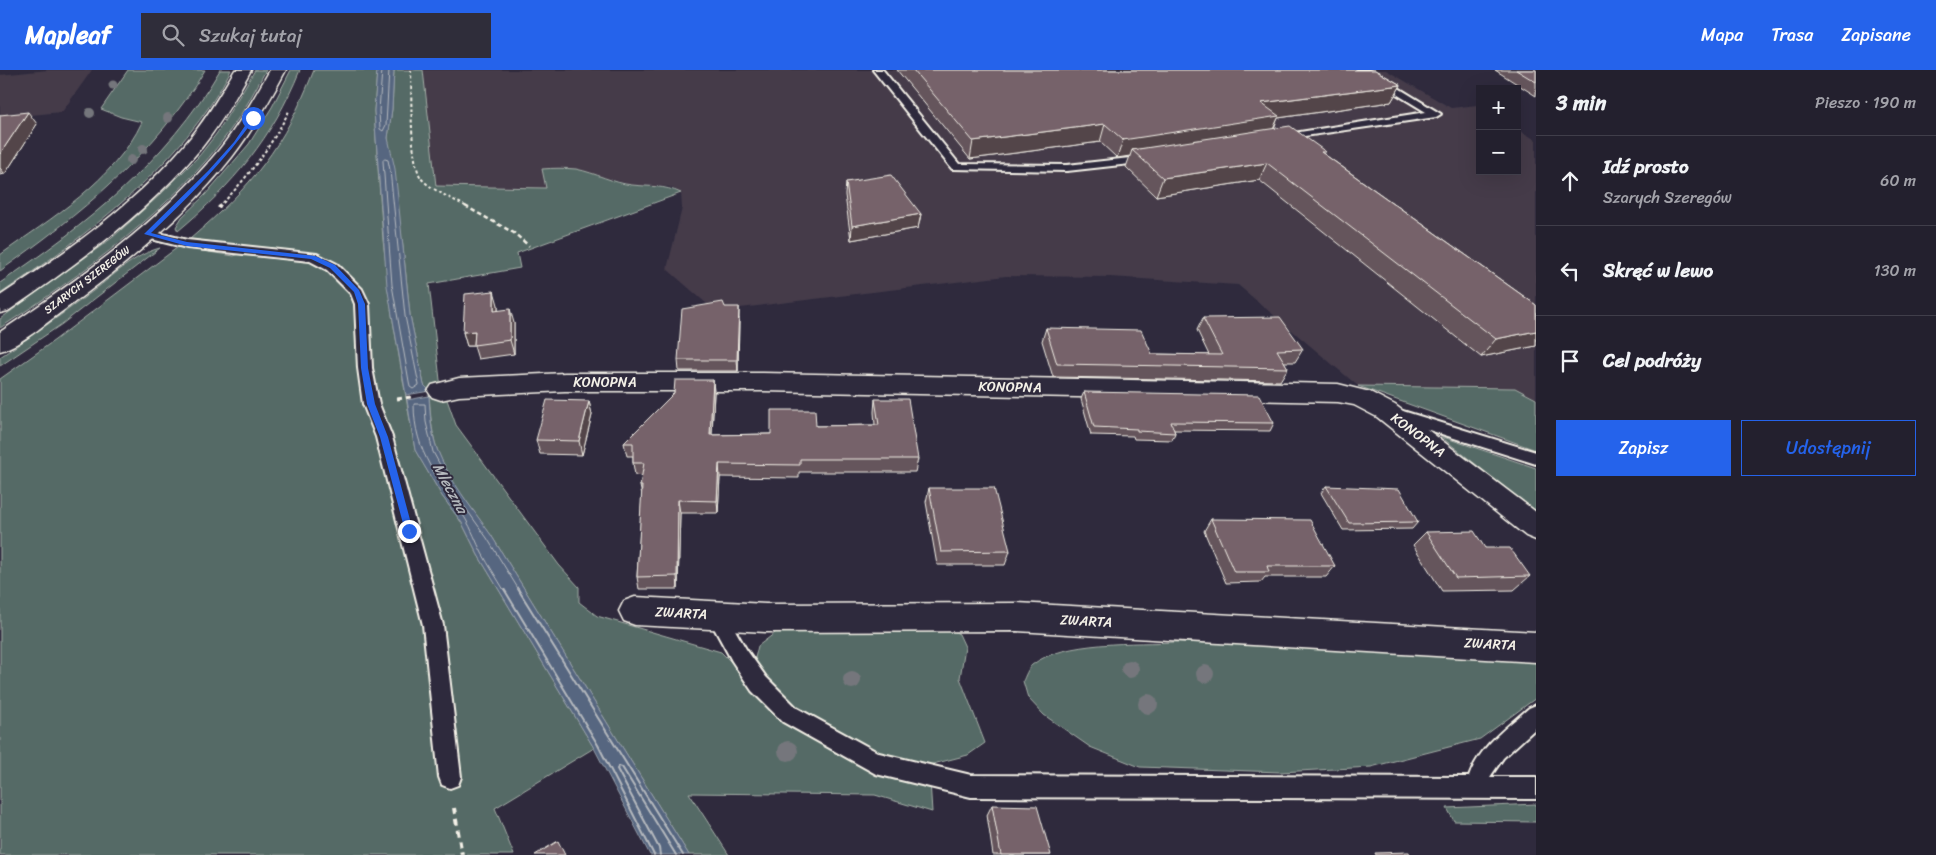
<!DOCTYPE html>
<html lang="pl">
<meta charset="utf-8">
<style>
body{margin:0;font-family:Sriracha,sans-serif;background:#2f2d3a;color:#f1f3f6}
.controls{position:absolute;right:15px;top:15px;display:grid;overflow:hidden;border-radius:0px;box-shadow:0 5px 20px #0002}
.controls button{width:45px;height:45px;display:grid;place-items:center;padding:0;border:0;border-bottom:1px solid #403e4a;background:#23202e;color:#f1f3f6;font:25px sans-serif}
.stop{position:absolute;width:15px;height:15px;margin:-11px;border:4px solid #2563eb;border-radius:50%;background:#fff}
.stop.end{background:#2563eb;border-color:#fff;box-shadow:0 1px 5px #0008}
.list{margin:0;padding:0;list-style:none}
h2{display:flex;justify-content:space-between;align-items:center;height:65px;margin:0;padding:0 20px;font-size:21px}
h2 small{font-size:16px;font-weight:400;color:#a3a3aa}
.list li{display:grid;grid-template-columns:32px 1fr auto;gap:15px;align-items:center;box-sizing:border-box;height:90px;padding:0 20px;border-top:1px solid #403e4a}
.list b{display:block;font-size:19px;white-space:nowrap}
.list p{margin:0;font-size:16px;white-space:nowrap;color:#a3a3aa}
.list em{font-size:16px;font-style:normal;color:#a3a3aa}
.actions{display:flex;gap:10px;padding:15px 20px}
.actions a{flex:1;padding:11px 0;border:1px solid #2563eb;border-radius:0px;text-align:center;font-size:18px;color:#2563eb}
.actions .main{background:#2563eb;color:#fff}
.icon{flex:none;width:28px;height:28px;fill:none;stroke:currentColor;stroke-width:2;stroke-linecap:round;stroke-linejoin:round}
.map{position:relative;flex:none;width:1536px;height:785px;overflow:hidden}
header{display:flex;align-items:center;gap:30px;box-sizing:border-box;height:70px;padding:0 25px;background:#2563eb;color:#fff}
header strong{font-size:24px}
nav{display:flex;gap:28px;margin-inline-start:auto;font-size:18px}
.search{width:350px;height:45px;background:#2f2d3a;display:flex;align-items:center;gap:12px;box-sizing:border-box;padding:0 18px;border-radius:0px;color:#a3a3aa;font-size:19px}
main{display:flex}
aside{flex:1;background:#23202e}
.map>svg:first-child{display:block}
.built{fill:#443b4a}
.green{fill:#556b66;stroke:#a4aea7}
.water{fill:#566680;stroke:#959eaa}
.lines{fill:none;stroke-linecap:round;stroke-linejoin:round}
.shore-far1{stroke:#b5b9be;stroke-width:1}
.shore{stroke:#b5b9be;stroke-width:2}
.lane-casing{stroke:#f4f1e8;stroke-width:4}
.street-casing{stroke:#f4f1e8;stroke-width:3}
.secondary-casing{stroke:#f4f1e8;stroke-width:3}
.path-far3{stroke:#f4f1e8;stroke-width:2;stroke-dasharray:3 2.5;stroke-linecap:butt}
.path-far2{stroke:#f4f1e8;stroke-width:2.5;stroke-dasharray:4.5 3;stroke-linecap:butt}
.path-far1{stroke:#f4f1e8;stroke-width:3;stroke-dasharray:5 4;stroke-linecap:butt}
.path{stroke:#f4f1e8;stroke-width:4;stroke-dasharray:6 5;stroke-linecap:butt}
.lane{fill:#2f2a3d;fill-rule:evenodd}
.street{fill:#2f2a3d;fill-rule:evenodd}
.secondary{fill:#2f2a3d;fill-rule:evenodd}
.tree{fill:#74767b}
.wall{fill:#65545b;stroke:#f4f1e8}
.shaded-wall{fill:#53454a;stroke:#f4f1e8}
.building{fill:#76626a;stroke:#f4f1e8}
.route{fill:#2563eb}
.labels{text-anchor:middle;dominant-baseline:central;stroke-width:4;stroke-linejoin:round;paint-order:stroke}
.far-street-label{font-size:11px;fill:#f4f1e8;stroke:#2f2a3d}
.street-label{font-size:14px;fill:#f4f1e8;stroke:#2f2a3d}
.water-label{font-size:15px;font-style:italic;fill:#b5b9be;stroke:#2f2a3d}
</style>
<header>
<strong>Mapleaf</strong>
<div class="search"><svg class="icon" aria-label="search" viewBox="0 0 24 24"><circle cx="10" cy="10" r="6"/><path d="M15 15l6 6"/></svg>Szukaj tutaj</div>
<nav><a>Mapa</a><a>Trasa</a><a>Zapisane</a></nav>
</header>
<main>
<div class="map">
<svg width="1536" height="785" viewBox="0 0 1536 785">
<rect width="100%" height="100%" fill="#2f2a3d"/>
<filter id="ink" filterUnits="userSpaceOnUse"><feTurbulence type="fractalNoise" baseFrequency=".02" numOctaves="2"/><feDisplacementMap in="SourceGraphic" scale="10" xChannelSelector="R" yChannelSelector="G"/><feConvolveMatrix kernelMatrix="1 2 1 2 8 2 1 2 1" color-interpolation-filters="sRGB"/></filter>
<g filter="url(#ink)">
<g class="built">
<polygon points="48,0 92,0 62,42 0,48 0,5"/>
<polygon points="423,0 1386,0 1451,38 1477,35 1480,37 1480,101 1517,101 1517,59 1536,70 1536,329 1515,318 1358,316 1238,215 1110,207 1006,206 715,241 667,199 682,138 681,123 669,117 632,115 601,107 547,118 435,117"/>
</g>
<g class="green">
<path d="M128 0H205C155 84 79 145 0 201V185C50 149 115 110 142 52L121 47 101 39Z"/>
<path d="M220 0H231C183 94 86 166 0 224V213C86 155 167 91 220 0Z"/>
<path d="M255 0H266C255 20 244 41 231 59 177 136 79 207 0 258V249L112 168 161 124 199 86 217 63Z"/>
<path d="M291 0H300C273 67 233 115 178 161L176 157 182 147 205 125 249 74 272 37Z"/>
<path d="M314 0H377L374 41 383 170 392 245 415 380 442 426 462 453 478 485 594 678 495 738 514 785H0V309L55 270 178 177 234 186 255 177 190 169C253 115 284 77 314 0Z"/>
<path d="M394 0H423L436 116 546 118 542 99C553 98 565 98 576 99 596 103 613 113 632 115 650 117 664 115 681 123L517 183 520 198 429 214 440 310 456 355 559 495 579 517V532L597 546 721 582 738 599 754 592 758 576 779 560 946 557 959 564 965 577 960 608 985 673 968 685 929 695 932 742 875 725 689 723 729 785H689L491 465C473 440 447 408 437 379 431 360 430 340 429 321L424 315 410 245 403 177 388 68 392 39Z"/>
<path d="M160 178 62 254 0 296V287C30 267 60 246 89 224 111 208 133 185 160 178Z"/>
<polygon points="1358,316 1515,318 1536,329 1536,380"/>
<polygon points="1440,366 1536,398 1536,442"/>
<path d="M1176 572 1415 579 1536 591V628L1480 669 1371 697 1280 702 1140 697 1090 677 1044 645 1028 628 1023 611C1025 607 1028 598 1032 595 1063 570 1137 574 1176 572Z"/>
<polygon points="1536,734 1536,752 1454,751 1447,738"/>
</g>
<g class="water">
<polygon points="377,0 394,0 392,39 388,68 395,99 410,245 424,315 430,321 406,325 387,216 374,41"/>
<path d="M429 326C430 344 431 362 437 379 449 410 472 438 491 465L689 785H650L594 678 478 485 462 453 442 426 415 380 407 330Z"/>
</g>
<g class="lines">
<g class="shore-far1">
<polyline points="382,0 379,41 380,59 383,61 386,55 389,0"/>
<polygon points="385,89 388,90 390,100 405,246 419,315 413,319 410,317 392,215 383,91"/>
<path d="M504 520C497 508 489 496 482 483 476 472 472 459 465 448 439 410 414 383 414 334H425L426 352 433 382 457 426 487 468 519 520"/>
</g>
<g class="shore">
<polyline points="504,519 598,675 654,785"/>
<polyline points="518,519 683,785"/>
<polyline points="660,785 659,778 617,699 619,696 622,697 676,785"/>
</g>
<defs>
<g id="lane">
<polygon points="873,0 883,0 959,94 1067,95 1148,86 1153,89 1148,92 1067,101 952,99"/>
<polygon points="1357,0 1369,0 1441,44 1436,47 1277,70 1276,68 1277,66 1281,65 1426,42"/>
<polygon points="147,160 187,170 317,184 337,194 362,219 369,234 372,298 379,334 392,367 443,555 461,707 458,715 450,718 442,715 439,707 423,555 376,367 363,334 358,298 355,234 351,224 327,200 310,191 187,178 143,167 141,164 143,161"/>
<polygon points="1393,338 1536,382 1536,394 1388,347 1385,343 1388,339"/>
<path d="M716 537 723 539 746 579 766 607 797 638 879 683 971 705 1469 707C1480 676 1505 659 1529 638L1536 635V658L1503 688 1490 707H1536V729L971 727 876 704 783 652 752 621 732 591 707 545 709 539Z"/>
</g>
<g id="street">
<polygon points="565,303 763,303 1338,314 1370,322 1395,335 1536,442 1536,470 1526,466 1377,347 1354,335 1338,332 763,321 565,321 459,326 441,330 432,327 428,321 432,315 459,308"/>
<polygon points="635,527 766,534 1017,533 1536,562 1536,592 1017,561 766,562 635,555 624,551 619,541 624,531"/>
</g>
<g id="secondary">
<path d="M235 0H251C236 27 221 53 202 77 147 143 78 193 8 241L0 243V226C69 180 139 132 191 67 208 46 221 23 235 0Z"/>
<path d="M270 0H286C270 30 253 60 232 87 185 147 125 195 64 240 46 253 21 275 0 281V262C79 209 158 154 219 80 239 55 254 28 270 0Z"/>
</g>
</defs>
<use href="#lane" class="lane-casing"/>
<use href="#street" class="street-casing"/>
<use href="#secondary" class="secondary-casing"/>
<g class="path-far3">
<path d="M411 0C412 25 409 88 421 108 429 119 455 130 467 137"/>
<path d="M219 137C247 108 271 77 289 41"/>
</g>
<g class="path-far2">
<polyline points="465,136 514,163 529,176"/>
<polyline points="218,138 220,136"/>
</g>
<polyline class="path-far1" points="397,329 411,327"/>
<polyline class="path" points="454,738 462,785"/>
<use href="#lane" class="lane"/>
<use href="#street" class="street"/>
<use href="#secondary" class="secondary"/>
</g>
<g class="tree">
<circle cx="113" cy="15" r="4.5"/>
<circle cx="90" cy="43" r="5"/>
<circle cx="168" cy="48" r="5"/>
<circle cx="143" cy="79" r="5"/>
<circle cx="131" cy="90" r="5"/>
<circle cx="1130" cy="599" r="9"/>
<circle cx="1205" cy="604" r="9"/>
<circle cx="852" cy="610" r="9"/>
<circle cx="1148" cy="634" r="10"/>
<circle cx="788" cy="681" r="10"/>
</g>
<g class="wall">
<polygon points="897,0 1375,0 1401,15 1391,32 1278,48 1274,58 1324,84 1536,235 1536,276 1481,287 1259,110 1156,126 1126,97 1130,86 1117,88 1100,72 970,89"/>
<polygon points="1495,0 1536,0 1536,26"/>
<polygon points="0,45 37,54 5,104 0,105"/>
<polygon points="846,112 921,144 918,158 851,170 845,125"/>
<polygon points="498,235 498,241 514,253 514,284 478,289 474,276 467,276 463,262"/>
<polygon points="725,237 739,248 738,301 679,301 678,290"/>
<polygon points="1203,248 1303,279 1295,292 1284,292 1288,298 1280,311 1053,307 1042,271 1046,258 1152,284 1209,285 1197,260"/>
<polygon points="713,310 714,323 712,365 771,364 816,356 875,355 874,342 875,329 918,389 915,402 799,402 799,408 720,407 718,443 680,443 678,519 639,519 637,507 642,425 640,416 642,406 635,405 633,393 633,386 627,386 624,373"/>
<polygon points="1084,322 1274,353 1270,361 1174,360 1175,363 1172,370 1134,369 1133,366 1091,365 1081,329"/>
<polygon points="589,331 592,345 582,385 540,384 536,370"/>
<polygon points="1326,416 1418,452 1412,459 1343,460 1321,423"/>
<polygon points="929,418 1010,481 1005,495 937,495 926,432"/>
<polygon points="1211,449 1335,496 1326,507 1265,507 1261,512 1226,513 1204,461"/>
<polygon points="1426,462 1485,478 1530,506 1514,520 1442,521 1413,475"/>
<polygon points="992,735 1051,785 993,785 987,745"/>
</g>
<g class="shaded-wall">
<polygon points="1401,15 1391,32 1278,48 1271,64 1132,80 1130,86 1117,88 1123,70 1261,33"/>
<polygon points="28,42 37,54 5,104 0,98 0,84"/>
<polygon points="1105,54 1100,72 970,89 973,71"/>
<polygon points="1267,93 1259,110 1156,126 1163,108"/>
<polygon points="921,144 918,158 851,170 852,156"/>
<polygon points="494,221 498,235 498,255 494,241"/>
<polygon points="739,237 739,248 738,301 737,290"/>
<polygon points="510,239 514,253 514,284 510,270"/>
<polygon points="475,261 474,276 467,276 463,262"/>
<polygon points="1536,261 1536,276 1481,287 1496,269"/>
<polygon points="713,310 714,323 711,378 710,365"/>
<polygon points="589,331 592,345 582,385 579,371"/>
<polygon points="719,394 720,407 718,443 717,431"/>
<polygon points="678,430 680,443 678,519 677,506"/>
</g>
<g class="building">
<polygon points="913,0 1375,0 1401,15 1261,33 1279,46 1123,70 1105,54 973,71"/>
<polygon points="1516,0 1536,0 1536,12"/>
<polygon points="28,42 0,84 0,45"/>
<polygon points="1290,56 1326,82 1321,82 1536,235 1536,261 1496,269 1267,93 1163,108 1132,80"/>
<polygon points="891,105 921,144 852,156 846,112"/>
<polygon points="494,221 494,241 510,239 510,270 474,275 475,261 463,262 465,224"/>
<polygon points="723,232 725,237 739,237 737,290 678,290 682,239"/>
<polygon points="1280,247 1303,279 1277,280 1288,298 1057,294 1046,258 1141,260 1152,284 1222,285 1203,248"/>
<polygon points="675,310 713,310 710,365 771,364 771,340 815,340 816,356 879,355 875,329 908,329 918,389 800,389 800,395 719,394 717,431 678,430 677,506 637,507 642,416 640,416 644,393 633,393 633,373 624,373 674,323"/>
<polygon points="1084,322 1259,325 1274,353 1171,352 1175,363 1137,361 1137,359 1094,357"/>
<polygon points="547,330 589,331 579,371 536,370"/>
<polygon points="1326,416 1399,419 1418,452 1349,453"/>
<polygon points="929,418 994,418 1010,481 941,482"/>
<polygon points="1211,449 1310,450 1335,496 1267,496 1269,502 1234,502"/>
<polygon points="1474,461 1485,478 1510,478 1530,506 1456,508 1426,462"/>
<polygon points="992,735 1037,736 1051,785 1001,785"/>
<polygon points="558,771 565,785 535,785"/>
<polygon points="1409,782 1410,785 1376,785 1375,783"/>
</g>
</g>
<path class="route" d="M251 47 255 48C225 91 188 127 151 163L187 172 315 186 335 195 359 220 365 234 368 298 375 334 388 367 413 461 412 463H406L405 461 380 367 367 334 361 298 358 234 354 222 330 198 311 189 187 176 144 164 208 101 234 72Z"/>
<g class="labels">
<g class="far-street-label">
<text transform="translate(87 210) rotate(-37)">SZARYCH SZEREGÓW</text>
</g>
<g class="street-label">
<text x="605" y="312">KONOPNA</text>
<text transform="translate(1010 317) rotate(1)">KONOPNA</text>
<text transform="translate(1418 365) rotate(37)">KONOPNA</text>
<text transform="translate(681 543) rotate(3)">ZWARTA</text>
<text transform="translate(1086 551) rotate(3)">ZWARTA</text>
<text transform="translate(1490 574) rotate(3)">ZWARTA</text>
</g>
<g class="water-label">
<text transform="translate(450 418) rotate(61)">Mleczna</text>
</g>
</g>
</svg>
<div class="controls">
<button>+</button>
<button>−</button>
</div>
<div class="stop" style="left:253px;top:48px"></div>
<div class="stop end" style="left:409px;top:461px"></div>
</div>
<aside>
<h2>3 min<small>Pieszo · 190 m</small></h2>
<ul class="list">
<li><svg class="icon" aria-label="ahead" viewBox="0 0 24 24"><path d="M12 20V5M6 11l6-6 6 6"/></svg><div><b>Idź prosto</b><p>Szarych Szeregów</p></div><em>60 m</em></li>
<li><svg class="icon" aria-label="left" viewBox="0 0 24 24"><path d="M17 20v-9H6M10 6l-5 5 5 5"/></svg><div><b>Skręć w lewo</b></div><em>130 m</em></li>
<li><svg class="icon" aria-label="arrive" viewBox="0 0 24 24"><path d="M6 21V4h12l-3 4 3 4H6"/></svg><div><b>Cel podróży</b></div></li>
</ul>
<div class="actions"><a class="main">Zapisz</a><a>Udostępnij</a></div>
</aside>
</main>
